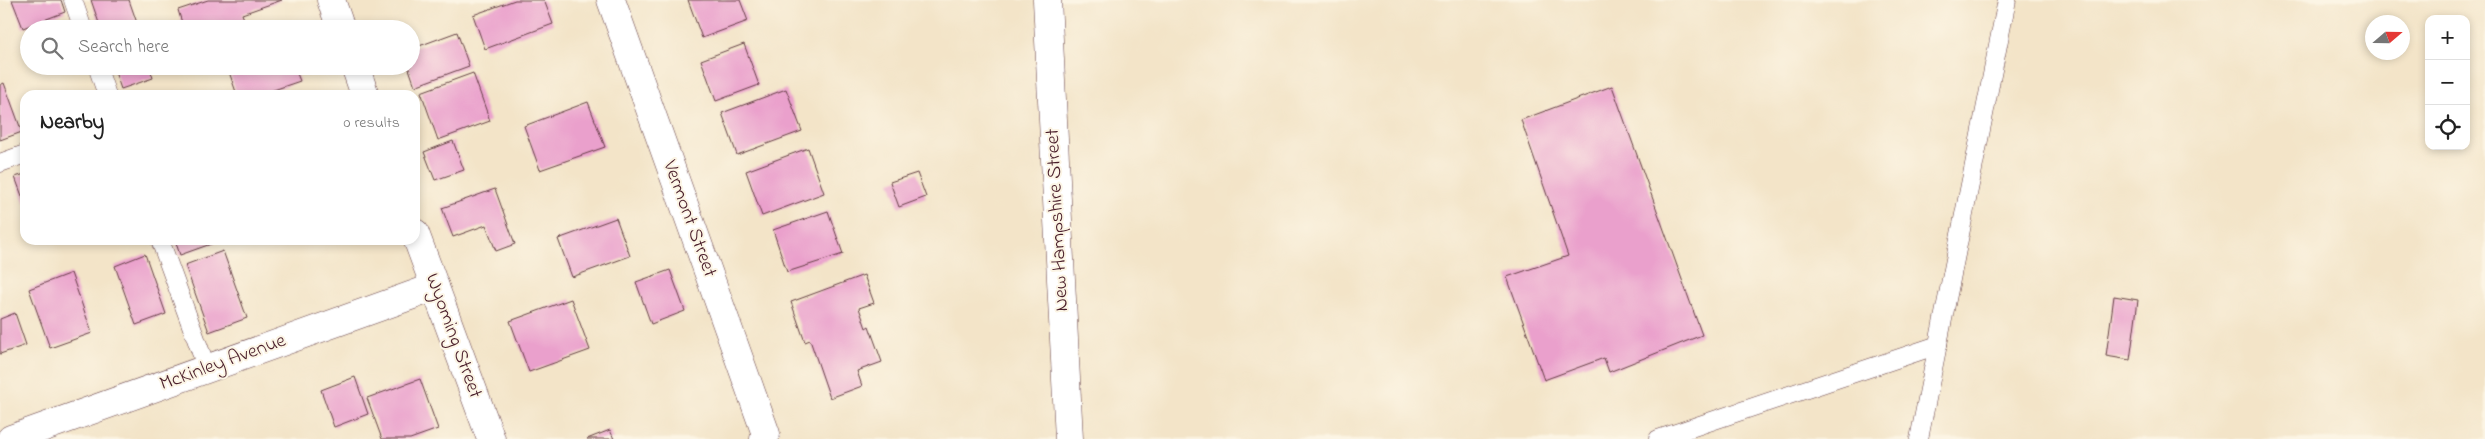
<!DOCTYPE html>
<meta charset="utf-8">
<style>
body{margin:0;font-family:"Indie Flower",sans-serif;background:#f2f2f2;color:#222}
.controls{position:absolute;right:15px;top:15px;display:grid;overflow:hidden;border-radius:10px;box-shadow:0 2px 8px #0003}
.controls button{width:45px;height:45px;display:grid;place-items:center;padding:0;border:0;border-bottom:1px solid #e0e0e0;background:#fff;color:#222;font:25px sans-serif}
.compass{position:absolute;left:2365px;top:15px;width:45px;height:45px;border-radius:50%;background:#fff;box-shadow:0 2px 8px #0003;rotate:70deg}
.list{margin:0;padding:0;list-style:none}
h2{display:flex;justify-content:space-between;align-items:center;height:65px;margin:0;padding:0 20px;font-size:21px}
h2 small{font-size:16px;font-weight:400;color:#767676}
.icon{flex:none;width:28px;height:28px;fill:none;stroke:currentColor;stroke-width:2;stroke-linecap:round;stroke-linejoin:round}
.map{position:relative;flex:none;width:2485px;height:439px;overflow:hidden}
.search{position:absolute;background:#fff;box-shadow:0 2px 8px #0003;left:20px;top:20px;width:400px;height:55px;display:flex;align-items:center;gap:12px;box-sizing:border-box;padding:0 18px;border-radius:28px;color:#767676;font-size:19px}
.panel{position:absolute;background:#fff;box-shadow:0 2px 8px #0003;left:20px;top:90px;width:400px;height:155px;border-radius:15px}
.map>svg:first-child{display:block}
.building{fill:#eaa0cc}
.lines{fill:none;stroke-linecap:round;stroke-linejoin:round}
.service-casing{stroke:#633d43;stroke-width:19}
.minor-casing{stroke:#633d43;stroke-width:29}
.tertiary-casing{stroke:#633d43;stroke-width:29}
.service{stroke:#fff;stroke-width:18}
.minor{stroke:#fff;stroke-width:28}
.tertiary{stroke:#fff;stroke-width:28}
.labels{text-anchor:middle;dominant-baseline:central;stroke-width:4;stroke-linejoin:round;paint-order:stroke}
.street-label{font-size:20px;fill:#4a1f2b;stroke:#fcf5e5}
</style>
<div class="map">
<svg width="2485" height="439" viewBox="0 0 2485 439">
<rect width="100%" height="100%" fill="#fcf5e5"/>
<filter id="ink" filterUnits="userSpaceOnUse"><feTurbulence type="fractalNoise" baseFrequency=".02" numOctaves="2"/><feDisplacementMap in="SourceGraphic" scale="10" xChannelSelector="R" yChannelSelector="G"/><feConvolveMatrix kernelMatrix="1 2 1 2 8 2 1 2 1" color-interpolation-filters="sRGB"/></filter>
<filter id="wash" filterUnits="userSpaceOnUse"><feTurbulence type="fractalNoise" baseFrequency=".0096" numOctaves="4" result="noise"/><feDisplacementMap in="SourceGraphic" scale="20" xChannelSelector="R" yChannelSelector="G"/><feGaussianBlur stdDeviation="1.12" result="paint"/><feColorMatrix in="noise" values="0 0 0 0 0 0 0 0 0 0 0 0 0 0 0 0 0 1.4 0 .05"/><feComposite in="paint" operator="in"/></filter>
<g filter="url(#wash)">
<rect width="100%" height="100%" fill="#f3e4c8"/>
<g id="blocks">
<g class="building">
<polygon points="12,0 61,0 65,12 23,28"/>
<polygon points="91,0 129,0 137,23 120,29 101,29"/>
<polygon points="208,0 282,0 242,14 248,29 212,29 210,23 194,29 184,29 178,10"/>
<polygon points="515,0 544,0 553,24 485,49 473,15"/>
<polygon points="688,0 740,0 748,21 702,38"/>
<polygon points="457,32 469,66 415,86 408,66 411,66 411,49"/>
<polygon points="744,44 759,85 716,101 701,60"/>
<polygon points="113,66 149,66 153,78 121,89"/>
<polygon points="227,66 294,66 300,81 259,95 237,95"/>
<polygon points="473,73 490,121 438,140 421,92"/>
<polygon points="4,83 22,132 0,140 0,85"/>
<polygon points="1612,86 1702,335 1609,372 1604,358 1544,380 1507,277 1568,256 1521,120"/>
<polygon points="786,89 802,131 737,155 722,113"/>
<polygon points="588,102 605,147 540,170 524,126"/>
<polygon points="453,141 464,170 435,180 424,152"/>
<polygon points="808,148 824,193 762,216 746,171"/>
<polygon points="917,173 926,197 899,207 890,182"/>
<polygon points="25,174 25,204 15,177"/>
<polygon points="495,189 515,244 496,251 486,225 453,237 442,208"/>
<polygon points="828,211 843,254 787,272 773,230"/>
<polygon points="616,218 630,256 572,277 558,239"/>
<polygon points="175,240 222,240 180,255"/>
<polygon points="223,251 247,318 209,332 185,265"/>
<polygon points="145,254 166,314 136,325 115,266"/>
<polygon points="670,270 685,311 651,324 636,282"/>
<polygon points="71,273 92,333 50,348 29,289"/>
<polygon points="864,275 874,303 859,308 866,328 869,326 882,362 857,371 862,386 830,398 810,340 805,342 791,302"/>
<polygon points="2114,296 2138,300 2130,360 2106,356"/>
<polygon points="571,299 590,350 529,372 510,321"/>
<polygon points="15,313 26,345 0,354 0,319"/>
<polygon points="355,377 368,414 334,427 321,390"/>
<polygon points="420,379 438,429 410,439 382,439 367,398"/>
<polygon points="610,430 614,439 587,439"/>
</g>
</g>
</g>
<g filter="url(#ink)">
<use href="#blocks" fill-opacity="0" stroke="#633d43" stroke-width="1"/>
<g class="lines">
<defs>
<g id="service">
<polyline points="73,0 83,29"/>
<polyline points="97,66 107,95"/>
<polyline points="0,163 25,154"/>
<polyline points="160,240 207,369"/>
<polyline points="1658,439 1938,345"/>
<polyline points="1919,439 2007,0"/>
</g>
<g id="minor">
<polyline points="331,0 341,29"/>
<polyline points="611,0 766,434 764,439"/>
<polyline points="355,66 365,95"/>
<polyline points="415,233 491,439"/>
<polyline points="11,439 435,287"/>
</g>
<polyline id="tertiary" points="1047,0 1069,439"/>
</defs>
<use href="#service" class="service-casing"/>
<use href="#minor" class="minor-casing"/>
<use href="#tertiary" class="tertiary-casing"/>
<use href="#service" class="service"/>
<use href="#minor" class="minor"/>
<use href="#tertiary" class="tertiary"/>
</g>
</g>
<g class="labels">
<g class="street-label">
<text transform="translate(689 219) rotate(70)">Vermont Street</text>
<text transform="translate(1058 220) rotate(-93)">New Hampshire Street</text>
<text transform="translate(453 336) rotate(70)">Wyoming Street</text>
<text transform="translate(223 363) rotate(-20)">McKinley Avenue</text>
</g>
</g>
</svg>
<div class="controls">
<button>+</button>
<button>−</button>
<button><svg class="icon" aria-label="locate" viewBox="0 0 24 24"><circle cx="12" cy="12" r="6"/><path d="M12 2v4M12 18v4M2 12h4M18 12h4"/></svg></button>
</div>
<svg class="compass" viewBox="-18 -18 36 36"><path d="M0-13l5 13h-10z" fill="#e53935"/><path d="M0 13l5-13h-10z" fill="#767676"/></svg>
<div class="search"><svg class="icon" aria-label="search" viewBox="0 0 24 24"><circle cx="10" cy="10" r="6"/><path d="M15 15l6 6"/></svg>Search here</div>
<section class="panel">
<h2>Nearby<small>0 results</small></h2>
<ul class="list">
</ul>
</section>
</div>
